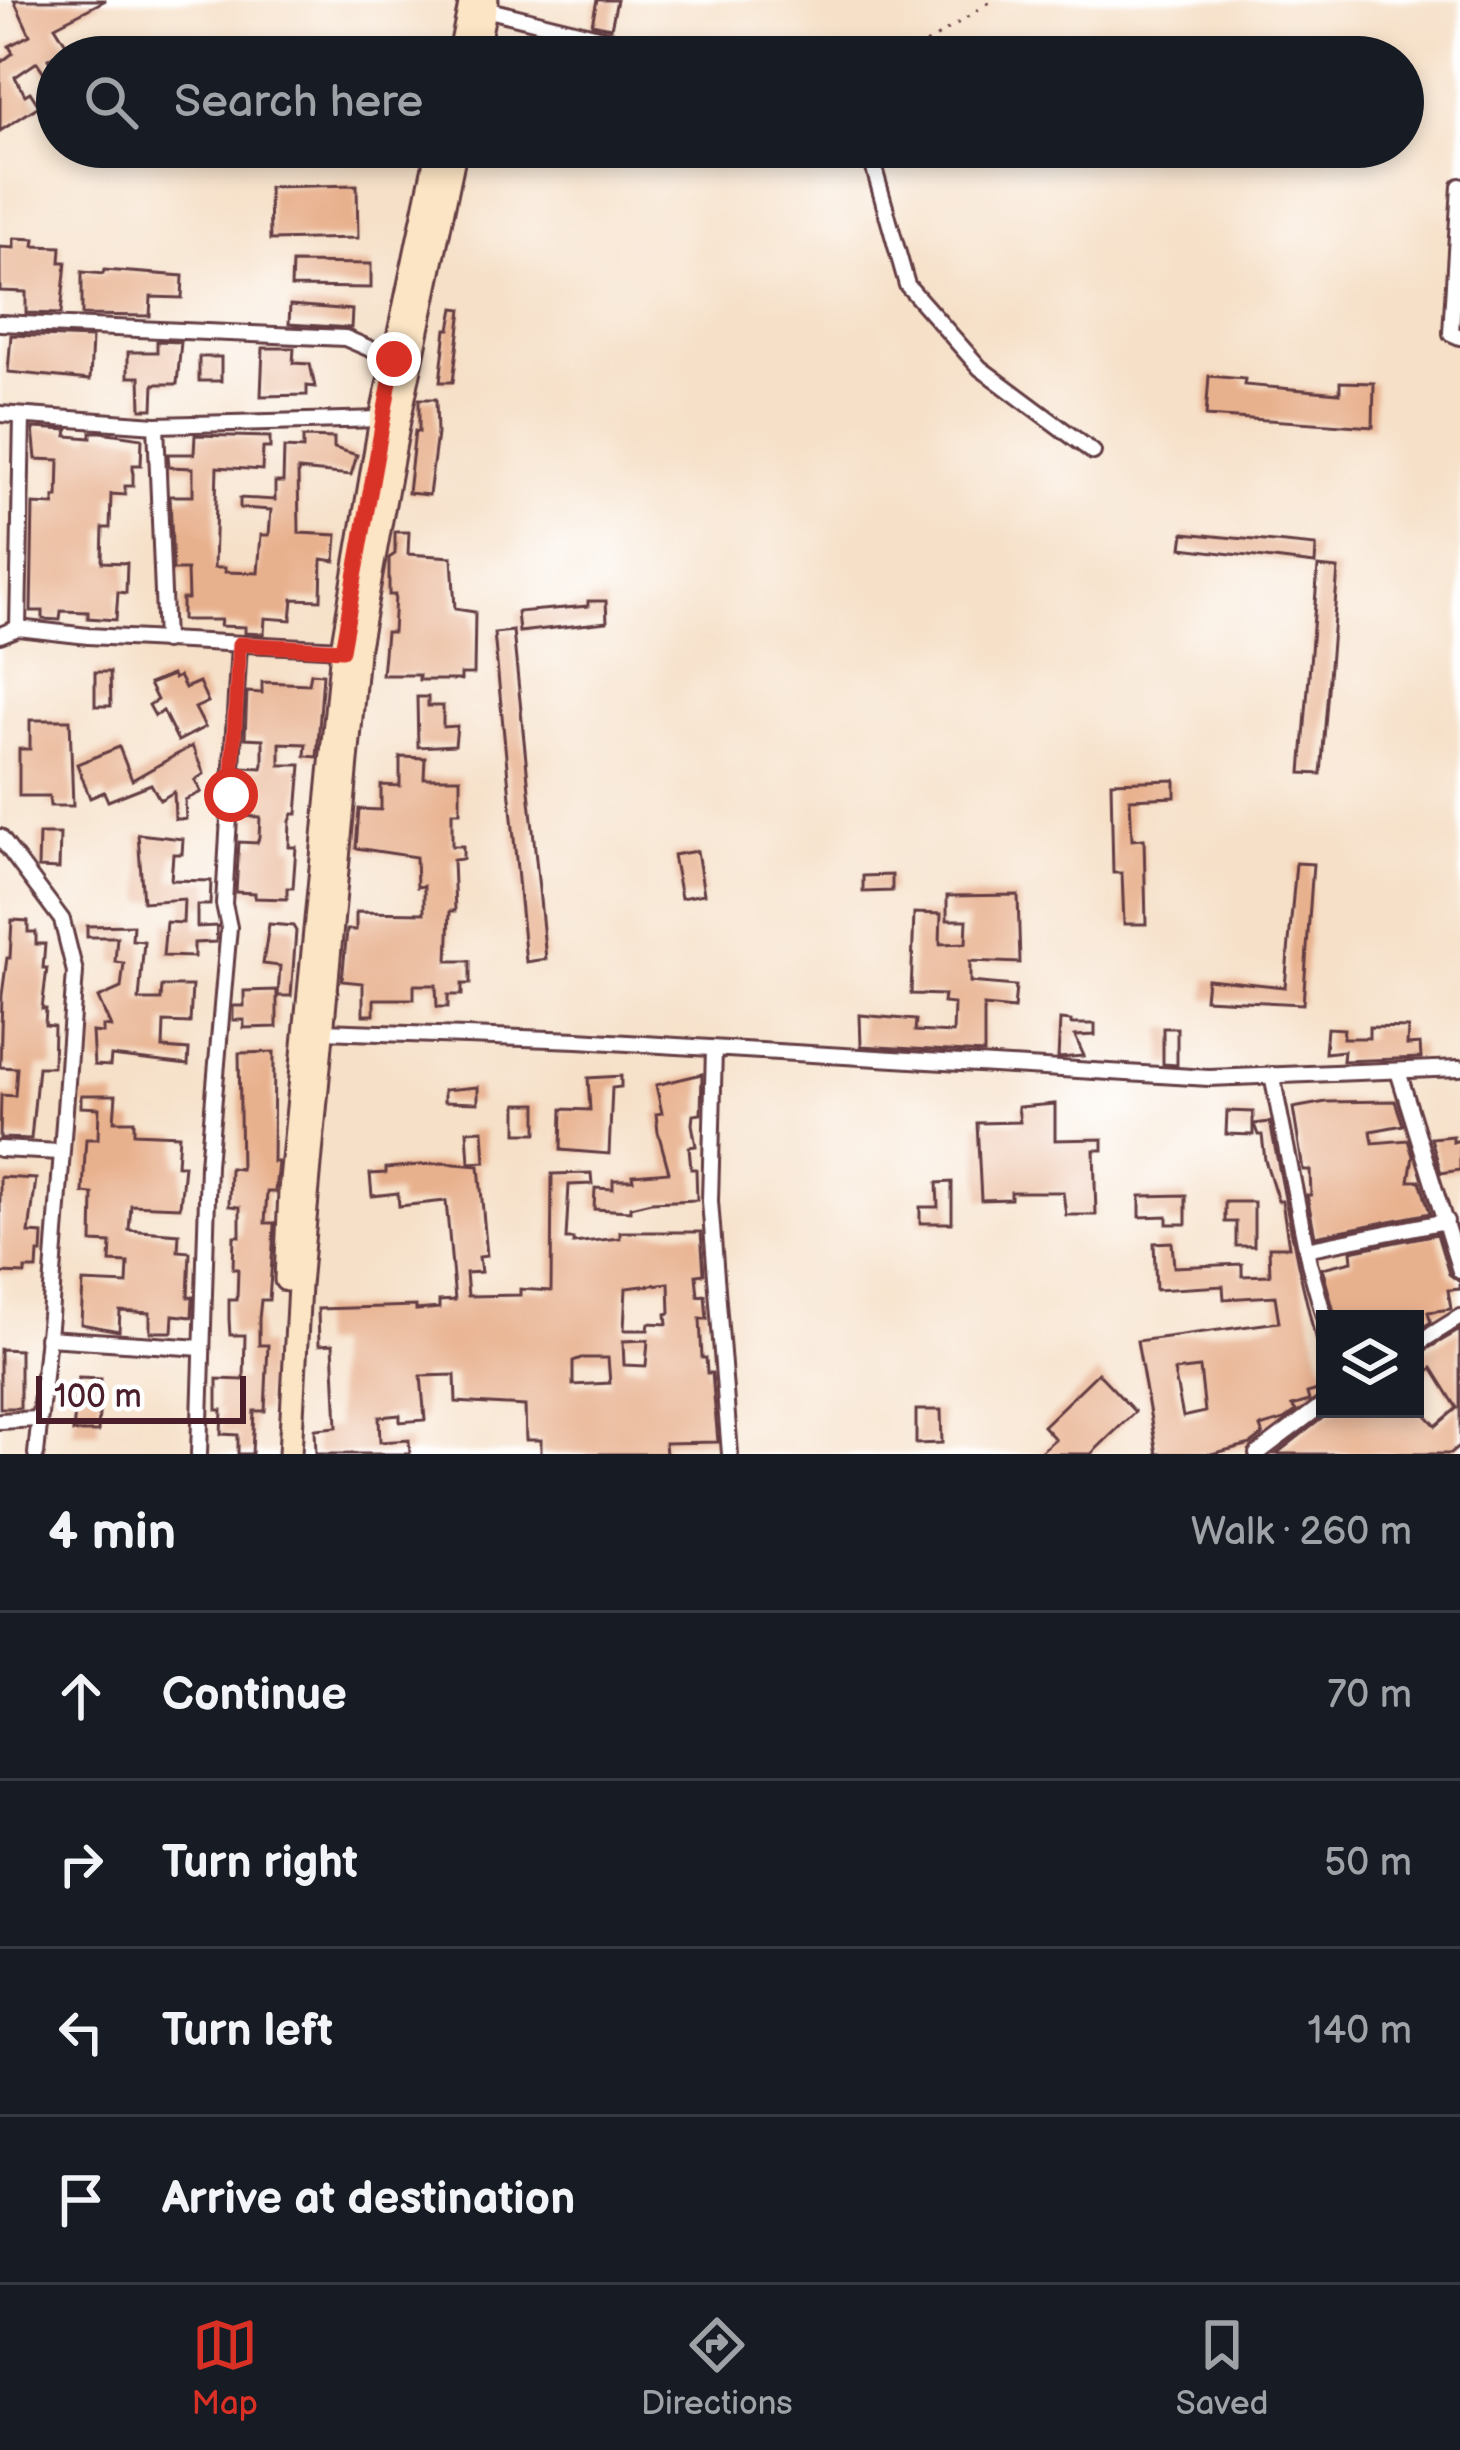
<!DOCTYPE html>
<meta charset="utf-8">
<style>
body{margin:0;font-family:"Balsamiq Sans",sans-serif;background:#20242c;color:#f1f3f6}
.controls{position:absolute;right:36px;bottom:36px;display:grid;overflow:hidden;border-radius:0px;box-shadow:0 6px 18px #0003}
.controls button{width:108px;height:108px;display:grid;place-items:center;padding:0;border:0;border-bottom:3px solid #363941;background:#171b24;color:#f1f3f6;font:60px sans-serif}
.scale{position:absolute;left:36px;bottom:30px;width:210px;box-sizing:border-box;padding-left:12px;border:6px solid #4a1f2b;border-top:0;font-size:33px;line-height:42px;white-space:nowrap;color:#4a1f2b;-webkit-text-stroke:9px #fff;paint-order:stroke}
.stop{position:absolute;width:36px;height:36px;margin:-27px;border:9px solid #d93025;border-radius:50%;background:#fff}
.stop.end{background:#d93025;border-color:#fff;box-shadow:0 3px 12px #0008}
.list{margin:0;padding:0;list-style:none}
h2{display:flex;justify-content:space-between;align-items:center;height:156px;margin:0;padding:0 48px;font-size:51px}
h2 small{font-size:39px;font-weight:400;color:#9ea1a6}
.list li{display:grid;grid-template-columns:78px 1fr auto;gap:36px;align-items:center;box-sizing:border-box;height:168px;padding:0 48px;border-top:3px solid #363941}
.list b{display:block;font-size:45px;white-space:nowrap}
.list em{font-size:39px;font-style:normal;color:#9ea1a6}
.icon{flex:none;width:66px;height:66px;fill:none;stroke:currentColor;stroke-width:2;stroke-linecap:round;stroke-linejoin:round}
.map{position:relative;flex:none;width:1460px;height:1454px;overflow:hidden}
.search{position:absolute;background:#171b24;box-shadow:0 6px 18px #0003;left:36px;right:36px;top:36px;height:132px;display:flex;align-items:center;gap:30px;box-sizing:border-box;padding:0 42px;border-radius:66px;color:#9ea1a6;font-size:45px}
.sheet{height:828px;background:#171b24}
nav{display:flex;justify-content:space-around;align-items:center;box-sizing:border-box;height:168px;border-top:3px solid #363941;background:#171b24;font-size:33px;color:#9ea1a6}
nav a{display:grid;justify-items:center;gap:6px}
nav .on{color:#d93025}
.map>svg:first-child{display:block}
.building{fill:#e8b18e;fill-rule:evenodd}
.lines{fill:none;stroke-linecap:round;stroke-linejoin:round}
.street-casing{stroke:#643c43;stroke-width:20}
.secondary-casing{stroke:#643c43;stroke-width:27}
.path{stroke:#643c43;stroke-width:3;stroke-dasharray:3 9;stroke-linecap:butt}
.street{stroke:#fff;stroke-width:14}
.secondary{stroke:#fce5c4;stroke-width:21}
.route{stroke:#d93025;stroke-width:15}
</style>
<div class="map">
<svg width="1460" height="1454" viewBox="0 0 1460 1454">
<rect width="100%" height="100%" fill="#fff"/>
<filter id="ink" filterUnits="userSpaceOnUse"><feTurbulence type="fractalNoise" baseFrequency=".00833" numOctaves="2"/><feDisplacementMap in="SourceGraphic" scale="24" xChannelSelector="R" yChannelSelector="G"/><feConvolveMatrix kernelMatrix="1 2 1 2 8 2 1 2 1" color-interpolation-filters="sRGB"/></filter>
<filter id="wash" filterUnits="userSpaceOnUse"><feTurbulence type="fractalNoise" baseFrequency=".004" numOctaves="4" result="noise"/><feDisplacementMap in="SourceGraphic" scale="48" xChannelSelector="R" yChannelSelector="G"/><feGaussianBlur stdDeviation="2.7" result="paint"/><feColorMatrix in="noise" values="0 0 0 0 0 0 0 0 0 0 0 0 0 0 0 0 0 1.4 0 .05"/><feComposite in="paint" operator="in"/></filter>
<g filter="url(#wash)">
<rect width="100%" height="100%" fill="#f6e0c8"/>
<g id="blocks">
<g class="building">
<polygon points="14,0 106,0 55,26 68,47 48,59 57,74 49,80 37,62 15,77 25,95 30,92 39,106 0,131 0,63 13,53 9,46 30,35"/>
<polygon points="597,0 617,0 611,28 592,24"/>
<polygon points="357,185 358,238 270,240 269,187"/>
<polygon points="14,238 35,239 34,246 61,247 60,262 66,262 61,314 26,313 26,292 0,291 0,247 14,248"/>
<polygon points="292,263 371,264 371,288 291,287"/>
<polygon points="104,270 183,276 182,298 151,297 150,316 82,315 82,272 103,274"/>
<polygon points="290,305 352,310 351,328 289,324"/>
<polygon points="454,308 462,309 453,382 440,382 446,329 450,329"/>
<polygon points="11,335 92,338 90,380 8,372"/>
<polygon points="157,341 181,342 177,384 154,384 153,409 141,409 140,377 128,377 128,352 157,352"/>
<polygon points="263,348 294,348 293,363 310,364 315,387 307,386 307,395 261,396"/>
<rect x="199" y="357" width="22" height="24"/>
<polygon points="1209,376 1245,379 1244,385 1340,393 1340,382 1374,383 1373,427 1206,416"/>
<polygon points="419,399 436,399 437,434 429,495 408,493 415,431 419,432"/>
<polygon points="33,428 68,430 67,436 91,438 91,432 101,432 142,438 141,465 133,465 133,486 125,486 125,495 111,494 110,528 103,528 102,562 127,563 126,593 118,592 116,620 88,618 88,612 61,611 60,620 43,619 43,611 31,611 33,504 54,505 54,497 58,497 59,460 36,459"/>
<polygon points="195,435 270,437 270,448 263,448 262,470 217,467 214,568 225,568 225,572 258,573 261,535 269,535 271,510 240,508 240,498 275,500 275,482 283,482 284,448 303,449 303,437 334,438 334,448 357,455 351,475 298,470 299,533 337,535 335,561 322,559 321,600 293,599 291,620 265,618 264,634 245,633 245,627 220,626 221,620 182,620 182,599 188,599 187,570 173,570 170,496 193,496 193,468 169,467 168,454 194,454"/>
<polygon points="395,532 409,532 408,554 452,557 455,609 475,612 474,674 461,674 461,680 419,680 419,675 382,675 386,632 393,632 395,595 389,595 389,558 395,554"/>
<polygon points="1184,533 1316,546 1315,564 1182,548"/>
<polygon points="1318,567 1338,569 1321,774 1301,773"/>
<polygon points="588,601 606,601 607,622 519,632 517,612 588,606"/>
<polygon points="513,631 546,959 526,962 494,633"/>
<polygon points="95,672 110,672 111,706 95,706"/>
<polygon points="311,673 323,674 317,757 305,756 306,744 280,743 280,765 301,765 297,814 293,814 290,821 289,847 296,847 293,888 287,888 287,899 255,898 255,893 236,892 239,842 257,843 259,838 260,817 240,816 243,767 262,768 263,764 263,739 245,738 247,692 262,693 262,682 309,684"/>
<polygon points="172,675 174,679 179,676 185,688 199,682 208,702 195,708 205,727 178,741 163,711 155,716 149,705 157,700 149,684"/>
<polygon points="417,697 428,697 428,706 443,706 443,727 457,726 455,745 418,747"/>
<polygon points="30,720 70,720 73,806 50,806 49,796 19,796 19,749 30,749"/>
<polygon points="192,746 204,774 195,780 201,792 185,800 186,819 175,819 174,792 160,800 151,784 108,801 104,792 90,798 77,764 119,747 132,780"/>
<polygon points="400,757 425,758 424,778 460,778 460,812 452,812 452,846 463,846 463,859 453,860 455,911 450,911 448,961 470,961 470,984 462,984 462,995 448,995 448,1007 437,1007 436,985 414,985 414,999 374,999 374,1015 363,1015 363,983 342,981 347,930 356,930 356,912 424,913 424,886 417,887 416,857 356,848 359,809 381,810 381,785 400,786"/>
<polygon points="1175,780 1175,797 1130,799 1132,840 1144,839 1146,924 1124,924 1122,873 1113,873 1111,782"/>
<polygon points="39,834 60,834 59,869 38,868"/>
<polygon points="138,834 183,839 182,854 173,854 171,880 211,881 210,905 197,905 197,927 217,926 216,942 194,943 194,957 163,956 166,922 183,923 184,899 143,902"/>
<polygon points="697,851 704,894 681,898 673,855"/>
<polygon points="1296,863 1313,864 1303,1004 1205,999 1207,979 1285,987"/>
<polygon points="892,875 892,891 863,892 863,876"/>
<polygon points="1018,895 1020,963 970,961 970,982 1016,986 1014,1009 984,1006 984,1053 861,1046 860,1015 916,1020 915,1031 953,1033 954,1004 943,1003 944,995 911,994 914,913 941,914 940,944 966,943 967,920 947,920 947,896"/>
<polygon points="12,920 28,921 28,932 36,932 36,944 45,944 43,968 47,968 42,1009 46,1009 45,1025 54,1026 53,1067 38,1067 31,1139 0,1138 1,1095 15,1096 17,1068 0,1067 2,995 7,958 10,958"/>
<polygon points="269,924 293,926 296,931 291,996 278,996 280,966 263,964"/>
<polygon points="133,925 132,940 144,941 139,1000 161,1000 162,986 192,986 190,1023 164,1022 163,1048 189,1050 188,1065 111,1056 110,1066 94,1065 92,1032 103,1033 103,1026 111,1027 98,998 121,988 124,963 115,962 117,937 87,937 87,926"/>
<polygon points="277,990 277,1027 244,1028 244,1020 233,1020 233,1006 244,1006 244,991"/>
<polygon points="1060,1020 1071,1021 1071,1024 1095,1024 1095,1035 1075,1036 1084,1056 1058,1058"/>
<polygon points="1369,1027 1408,1028 1407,1045 1420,1044 1421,1058 1343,1061 1344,1051 1325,1053 1327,1028 1344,1029 1343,1038 1369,1038"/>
<polygon points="1163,1028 1177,1028 1177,1065 1163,1064"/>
<polygon points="274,1052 273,1162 278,1162 275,1192 267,1192 265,1223 274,1223 273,1246 269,1300 261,1300 259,1319 259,1345 268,1345 265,1411 254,1411 252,1454 238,1454 238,1435 221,1434 222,1410 217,1410 217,1379 244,1380 245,1335 230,1335 229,1319 229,1300 237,1300 238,1269 233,1269 234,1236 240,1236 240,1207 229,1206 230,1168 241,1169 239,1053"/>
<polygon points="702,1074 701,1114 693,1115 692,1124 696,1146 689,1147 691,1169 696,1169 697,1200 651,1202 630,1207 630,1211 594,1209 595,1188 613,1189 613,1180 633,1180 632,1175 669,1172 658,1132 656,1114 662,1113 656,1085"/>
<polygon points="621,1076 621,1087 612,1088 609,1154 561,1150 562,1109 590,1110 588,1078"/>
<polygon points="478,1087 478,1103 444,1102 444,1090"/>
<polygon points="81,1095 116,1095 114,1121 134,1121 134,1133 179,1135 177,1165 184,1165 180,1207 131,1205 129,1230 179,1234 178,1251 190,1252 188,1297 193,1297 192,1317 173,1315 172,1332 150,1332 150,1313 120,1311 119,1331 81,1324 83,1282 127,1284 128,1263 110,1262 111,1243 92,1242 93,1194 83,1193 85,1154 86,1139 98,1139 99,1108 81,1107"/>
<polygon points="1395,1101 1403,1125 1371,1131 1373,1143 1408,1140 1413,1156 1409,1181 1420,1181 1430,1213 1315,1236 1307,1195 1311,1195 1310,1170 1303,1170 1293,1108 1326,1102"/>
<rect x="517" y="1104" width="20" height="29"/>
<polygon points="1055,1104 1055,1140 1103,1139 1103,1150 1094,1150 1096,1215 1066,1215 1063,1192 1011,1192 1011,1199 981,1200 977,1123 1020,1122 1018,1107"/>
<polygon points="1227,1111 1253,1112 1253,1135 1226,1134"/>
<path d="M1270 1122 1298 1265 1321 1363 1325 1362V1388L1307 1393 1309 1401 1292 1406 1296 1411 1284 1420 1260 1427 1263 1435 1251 1444 1211 1454H1157L1137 1341 1279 1322 1275 1296 1224 1299 1223 1286 1156 1290 1154 1243 1172 1242 1174 1267 1242 1264V1276L1270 1275 1269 1247H1289L1282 1201H1278L1265 1160 1262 1135H1258L1254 1124ZM1200 1368 1205 1412 1183 1417 1174 1371Z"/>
<polygon points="483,1130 485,1162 469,1163 467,1131"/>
<polygon points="1453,1136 1453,1142 1460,1140 1460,1170 1441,1173 1431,1138"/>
<path d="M442 1163 479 1166 487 1256 479 1257 481 1272 466 1273 468 1296 520 1295V1289L551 1291 552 1174 591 1173 592 1184 569 1185 566 1239H573V1243L620 1238V1232H701L704 1274 696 1275 698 1296 705 1295 707 1319H700L702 1358H706L707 1373H712L718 1442 665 1443 666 1454H541V1440H526L525 1406 456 1402 455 1375 421 1376 425 1420 400 1422V1415L379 1417 380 1442 409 1440 410 1454H316L315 1429 337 1427 333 1344 319 1345 318 1309 416 1306V1310L439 1308V1301L455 1300 446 1201 399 1206 398 1193 372 1196 370 1174 386 1173V1168ZM669 1283 670 1313 666 1314 667 1324 649 1323 648 1330H624L626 1288ZM648 1340 646 1366 624 1365 623 1341ZM581 1358H608L610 1383 573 1385V1361Z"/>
<polygon points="0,1177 36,1179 29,1233 43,1234 42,1253 38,1253 37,1269 25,1269 25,1274 0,1273"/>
<polygon points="952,1182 952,1223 920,1223 920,1207 938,1207 937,1183"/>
<polygon points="1186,1195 1186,1224 1167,1224 1167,1216 1140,1217 1140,1196"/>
<polygon points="1225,1202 1254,1202 1254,1246 1236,1246 1236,1222 1225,1222"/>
<polygon points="1437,1234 1449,1274 1460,1282 1460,1289 1448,1290 1451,1309 1428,1312 1431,1322 1415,1332 1415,1319 1336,1319 1322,1268 1352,1261 1351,1251"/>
<polygon points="1460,1330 1460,1446 1450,1454 1276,1454 1334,1409 1415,1409 1415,1403 1436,1426 1457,1408 1432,1368 1415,1383 1415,1356"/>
<polygon points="0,1349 20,1350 20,1408 0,1408"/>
<polygon points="1098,1373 1135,1412 1091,1454 1038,1454 1055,1439 1043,1426"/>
<polygon points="78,1378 101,1379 98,1432 73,1432"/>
<polygon points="916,1410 941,1410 942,1443 916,1444"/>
</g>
</g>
</g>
<g filter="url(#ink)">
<use href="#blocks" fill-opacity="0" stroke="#643c43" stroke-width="3"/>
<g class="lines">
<defs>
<g id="street">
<polyline points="485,9 635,46 726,57"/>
<polyline points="868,147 907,285 980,368 1093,452"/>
<polyline points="1460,186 1451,333 1460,337"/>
<polyline points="0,323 345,338 394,359"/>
<polyline points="0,414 156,425 381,419"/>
<polyline points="156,425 165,641"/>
<polyline points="18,628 22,416"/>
<polyline points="0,635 18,628 88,636 342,649"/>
<polyline points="0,837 62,920 75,972 50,1316 36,1454"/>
<polyline points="323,1031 578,1040 1209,1078 1460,1068"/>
<polyline points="714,1049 710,1201 730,1454"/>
<polyline points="1398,1071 1460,1271"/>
<polyline points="1272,1075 1309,1263 1325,1320"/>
<polyline points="0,1149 60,1152"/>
<polyline points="1306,1249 1446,1221"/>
<polyline points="47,1338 202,1348"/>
<polyline points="1415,1345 1460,1317"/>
<polyline points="0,1421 37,1419"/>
<polyline points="199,1454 208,1165 229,927 224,904 239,644"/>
<polyline points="1257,1454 1325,1403"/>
</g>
<g id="secondary">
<polyline points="459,57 471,0"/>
<polyline points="475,57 487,0"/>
<polyline points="286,1280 290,1191 342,649 381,419 438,147"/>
<polyline points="290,1454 299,1285 357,652 399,421 456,147"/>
</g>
</defs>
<use href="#street" class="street-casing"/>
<use href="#secondary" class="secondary-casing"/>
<polyline class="path" points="906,57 993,0"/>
<use href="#street" class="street"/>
<use href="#secondary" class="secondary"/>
</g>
</g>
<g class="lines" filter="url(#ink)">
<polyline class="route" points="231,795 239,644 342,650 394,359"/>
</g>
</svg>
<div class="controls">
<button><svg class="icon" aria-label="layers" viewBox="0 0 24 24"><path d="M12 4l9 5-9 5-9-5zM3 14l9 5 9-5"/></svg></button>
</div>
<div class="scale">100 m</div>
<div class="stop" style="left:231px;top:795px"></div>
<div class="stop end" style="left:394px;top:359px"></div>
<div class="search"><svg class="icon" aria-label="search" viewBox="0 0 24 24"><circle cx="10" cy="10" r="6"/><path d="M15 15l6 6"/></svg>Search here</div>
</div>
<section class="sheet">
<h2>4 min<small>Walk · 260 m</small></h2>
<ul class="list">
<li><svg class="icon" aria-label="ahead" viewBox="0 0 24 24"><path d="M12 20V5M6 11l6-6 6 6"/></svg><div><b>Continue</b></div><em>70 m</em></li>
<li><svg class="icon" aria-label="right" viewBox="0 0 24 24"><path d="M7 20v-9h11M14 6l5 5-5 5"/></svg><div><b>Turn right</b></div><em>50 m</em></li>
<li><svg class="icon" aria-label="left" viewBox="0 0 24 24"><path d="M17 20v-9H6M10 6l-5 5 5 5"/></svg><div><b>Turn left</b></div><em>140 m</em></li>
<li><svg class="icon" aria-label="arrive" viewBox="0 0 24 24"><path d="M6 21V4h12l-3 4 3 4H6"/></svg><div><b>Arrive at destination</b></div></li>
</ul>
</section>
<nav>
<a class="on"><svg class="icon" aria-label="map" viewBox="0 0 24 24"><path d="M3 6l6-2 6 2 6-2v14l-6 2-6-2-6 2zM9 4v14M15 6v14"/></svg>Map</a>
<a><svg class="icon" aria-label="directions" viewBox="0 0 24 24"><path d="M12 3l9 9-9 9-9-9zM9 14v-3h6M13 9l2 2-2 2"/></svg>Directions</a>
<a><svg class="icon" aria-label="saved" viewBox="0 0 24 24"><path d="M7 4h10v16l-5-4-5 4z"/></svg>Saved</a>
</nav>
